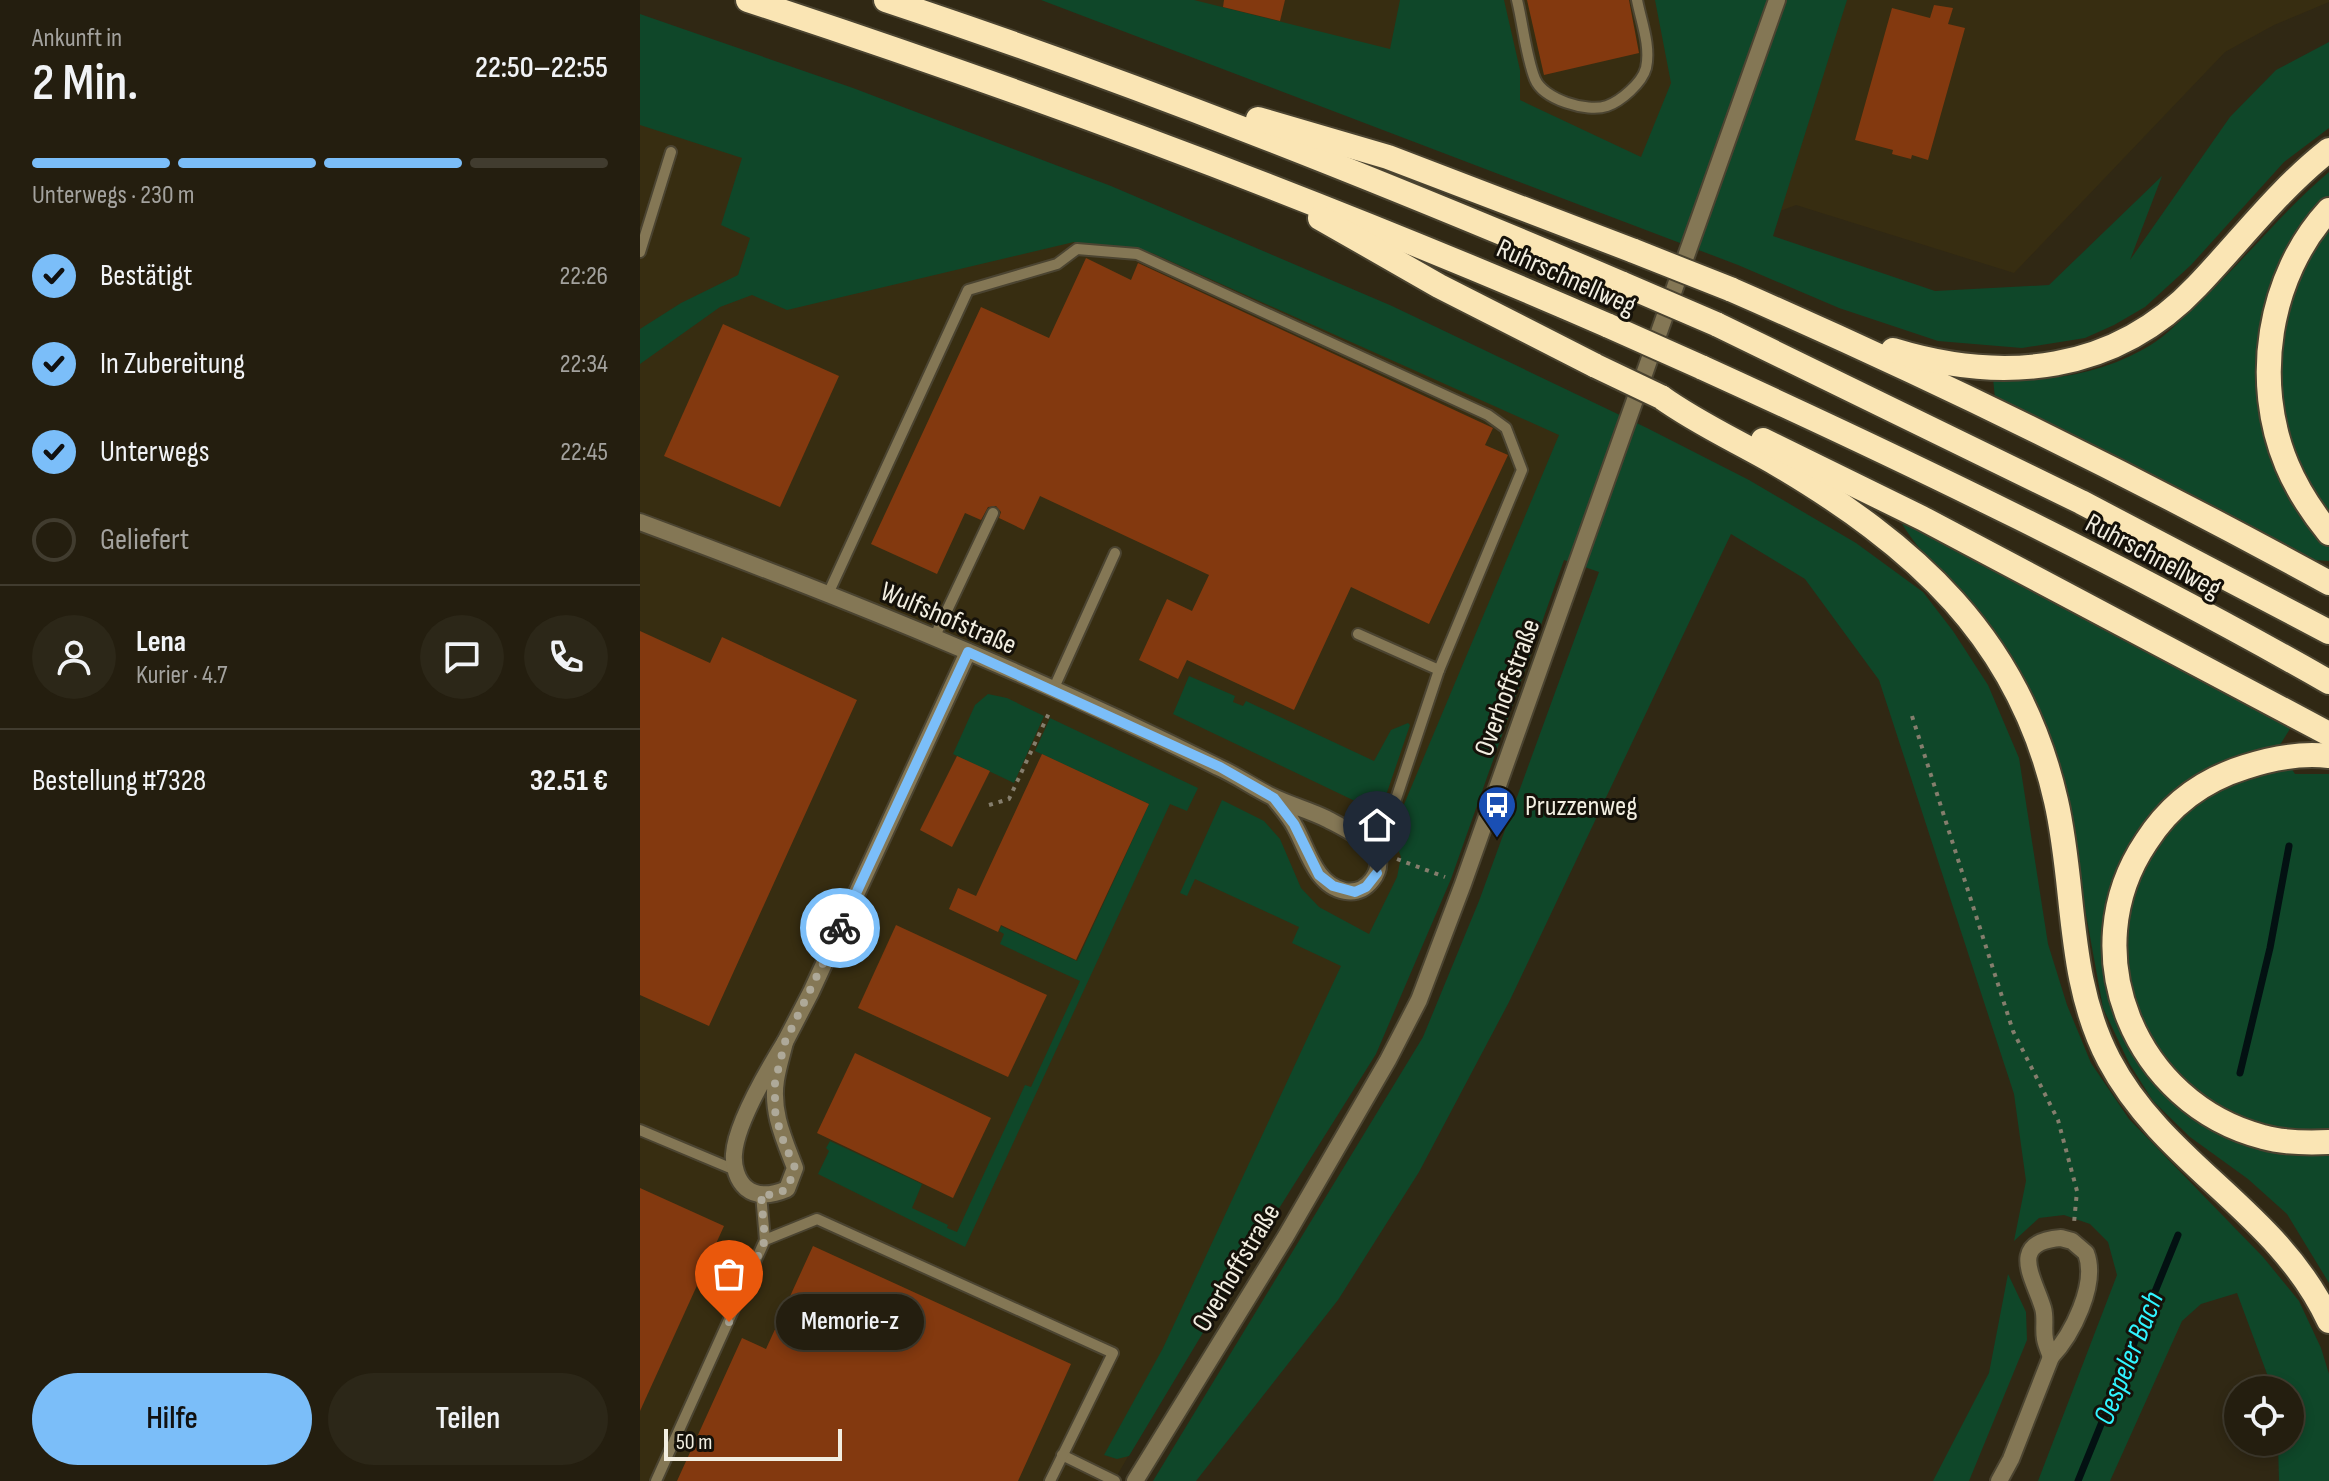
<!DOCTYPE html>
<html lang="de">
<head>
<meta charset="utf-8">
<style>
  body { margin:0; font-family:"Sofia Sans Condensed",sans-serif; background:#2c2718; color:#f1f3f6; height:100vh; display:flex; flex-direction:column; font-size:30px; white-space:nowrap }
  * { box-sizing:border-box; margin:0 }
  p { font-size:26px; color:#a3a29e }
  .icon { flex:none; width:44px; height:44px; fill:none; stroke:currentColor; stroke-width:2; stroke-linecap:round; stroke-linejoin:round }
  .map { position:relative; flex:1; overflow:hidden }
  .side { display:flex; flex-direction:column; background:#241e0f; width:640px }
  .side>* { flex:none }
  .buttons { position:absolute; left:1584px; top:1376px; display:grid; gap:16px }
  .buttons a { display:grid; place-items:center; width:80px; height:80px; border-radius:50%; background:#241e0f; box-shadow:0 4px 12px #0003,0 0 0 2px #413c2f; font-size:40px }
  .scale { position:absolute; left:24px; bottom:20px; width:178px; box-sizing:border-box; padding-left:8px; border:4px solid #f2eee1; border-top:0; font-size:22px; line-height:28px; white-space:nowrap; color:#f2eee1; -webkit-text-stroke:6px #151109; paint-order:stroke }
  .pin { position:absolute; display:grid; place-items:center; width:68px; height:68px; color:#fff; margin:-82px -34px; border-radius:50% 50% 50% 0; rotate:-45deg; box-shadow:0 0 8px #0007 }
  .pin .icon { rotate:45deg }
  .courier { position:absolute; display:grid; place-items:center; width:80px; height:80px; margin:-40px; border:6px solid #7bbef9; border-radius:50%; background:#fff; color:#222; box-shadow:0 2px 10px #0007 }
  .bubble { position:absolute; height:56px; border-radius:28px; background:#241e0f; box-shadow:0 4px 12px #0003,0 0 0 2px #413c2f; font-size:26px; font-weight:600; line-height:56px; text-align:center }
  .overview em { font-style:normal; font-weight:600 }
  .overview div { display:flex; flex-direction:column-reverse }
  .overview { display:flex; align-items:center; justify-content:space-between; height:136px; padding:0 32px }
  h1 { font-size:52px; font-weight:600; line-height:60px }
  .bar { display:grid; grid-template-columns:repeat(4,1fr); gap:12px 8px; align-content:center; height:96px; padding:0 32px }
  .bar i { height:10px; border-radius:6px; background:#413c2f }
  .bar .active { background:#7bbef9 }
  .bar p { grid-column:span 4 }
  .line { display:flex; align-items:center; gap:20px; padding:0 32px; border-top:2px solid #413c2f }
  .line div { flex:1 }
  .round { display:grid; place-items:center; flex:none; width:84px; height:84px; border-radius:42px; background:#2c2718 }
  ol { padding:0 32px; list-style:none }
  li { display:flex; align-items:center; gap:24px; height:88px }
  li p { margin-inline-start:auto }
  li .icon { padding:8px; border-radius:50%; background:#7bbef9; color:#111; stroke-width:4 }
  li:last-child { color:#a3a29e }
  li i { width:44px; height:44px; border:4px solid #413c2f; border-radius:50% }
  .button { display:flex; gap:16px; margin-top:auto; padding:16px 32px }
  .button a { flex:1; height:92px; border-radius:48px; background:#7bbef9; color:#111; font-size:32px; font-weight:600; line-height:92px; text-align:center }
  .button a+a { background:#2c2718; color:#f1f3f6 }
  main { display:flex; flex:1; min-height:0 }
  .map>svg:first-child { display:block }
</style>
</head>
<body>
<main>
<section class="side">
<div class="overview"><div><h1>2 Min.</h1><p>Ankunft in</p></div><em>22:50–22:55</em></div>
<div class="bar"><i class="active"></i><i class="active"></i><i class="active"></i><i></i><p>Unterwegs · 230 m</p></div>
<ol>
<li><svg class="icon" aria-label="check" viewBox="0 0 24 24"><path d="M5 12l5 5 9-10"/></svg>Bestätigt<p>22:26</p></li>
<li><svg class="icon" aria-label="check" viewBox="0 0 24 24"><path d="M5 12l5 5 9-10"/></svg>In Zubereitung<p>22:34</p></li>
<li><svg class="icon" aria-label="check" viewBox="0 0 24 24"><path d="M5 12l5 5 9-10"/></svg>Unterwegs<p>22:45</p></li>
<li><i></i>Geliefert</li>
</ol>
<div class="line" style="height:144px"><a class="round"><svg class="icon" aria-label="person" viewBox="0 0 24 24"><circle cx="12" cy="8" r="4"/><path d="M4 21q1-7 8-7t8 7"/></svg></a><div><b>Lena</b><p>Kurier · 4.7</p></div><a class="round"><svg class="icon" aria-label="chat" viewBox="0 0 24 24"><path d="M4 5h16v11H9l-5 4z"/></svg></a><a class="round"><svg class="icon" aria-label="phone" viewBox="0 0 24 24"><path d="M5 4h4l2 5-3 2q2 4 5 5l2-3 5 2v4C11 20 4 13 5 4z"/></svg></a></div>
<div class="line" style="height:104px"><div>Bestellung #7328</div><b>32.51 €</b></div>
<div class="button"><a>Hilfe</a><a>Teilen</a></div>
</section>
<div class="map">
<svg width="1689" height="1481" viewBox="0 0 1689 1481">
  <rect width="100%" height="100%" fill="#302814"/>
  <!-- built -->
  <g fill="#372d11">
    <path d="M 402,0 L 1689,0 L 1689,2 L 1634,25 L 1585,52 L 1374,273 L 1156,205 L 1061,241 Z"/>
    <path d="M 0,112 L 511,245 L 931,433 L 654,1165 L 474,1481 L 0,1481 Z"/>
  </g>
  <!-- green -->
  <g fill="#0f4729">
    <path d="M 401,0 L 554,0 L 750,49 L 760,0 L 864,0 L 880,70 L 880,100 L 1001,157 L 1031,83 L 1015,0 L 1207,0 L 1133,236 L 1295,291 L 1409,285 L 1522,176 L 1490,260 L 1590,117 L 1636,70 L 1689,42 L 1689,128 L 1644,162 L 1551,265 L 1505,307 L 1474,325 L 1445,338 L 1382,348 L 1298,341 L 1199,308 L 1098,265 Z"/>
    <path d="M 0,14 L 213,88 L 471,186 L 752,306 L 1007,428 L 1109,480 L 1216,543 L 1283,592 L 1313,631 L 1348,685 L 1379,758 L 1408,944 L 1427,1005 L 1451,1063 L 1489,1119 L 1623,1257 L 1659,1301 L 1681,1348 L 1689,1374 L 1689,1481 L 1639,1481 L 1638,1442 L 1650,1442 L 1650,1390 L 1633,1390 L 1597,1293 L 1561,1304 L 1542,1321 L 1470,1481 L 1398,1481 L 1477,1275 L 1468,1242 L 1450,1224 L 1424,1215 L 1399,1218 L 1374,1241 L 1386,1181 L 1374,1094 L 1239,680 L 1165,579 L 1091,534 L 869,1002 L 779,1172 L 698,1300 L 556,1481 L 513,1481 L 783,1037 L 839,901 L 959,572 L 924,560 L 811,879 L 736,1054 L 606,1261 L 489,1456 L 477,1459 L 464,1455 L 523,1348 L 701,966 L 652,943 L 659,927 L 555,879 L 547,896 L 540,893 L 582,800 L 624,821 L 640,839 L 661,888 L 679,907 L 729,934 L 757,877 L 761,857 L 752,833 L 919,435 L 512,253 L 434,242 L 147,310 L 112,295 L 80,307 L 0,364 L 0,329 L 41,303 L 98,275 L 110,238 L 81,225 L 102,158 L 0,125 Z"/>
    <path d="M 1689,172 L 1689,561 L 1660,559 L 1355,399 L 1353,378 C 1404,383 1457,375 1502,350 C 1520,341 1536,325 1550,311 C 1599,267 1639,214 1689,172 Z"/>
    <path d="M 1262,524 L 1291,533 L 1653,724 L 1638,748 L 1655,774 L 1689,774 L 1689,1283 L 1647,1214 L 1608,1179 L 1550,1137 L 1513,1101 L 1489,1063 L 1463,1008 L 1433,843 L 1355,634 C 1325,595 1288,565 1262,524 Z"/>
    <path d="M 549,676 L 595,696 L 593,702 L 603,706 L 606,701 L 734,761 L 751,730 L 768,723 L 770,725 L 740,813 L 533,714 Z"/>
    <path d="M 348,694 L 367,698 L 404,716 L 374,783 L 313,754 L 335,705 Z"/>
    <path d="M 410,718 L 558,788 L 547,811 L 530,804 L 325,1247 L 178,1174 L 189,1151 L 186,1148 L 190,1141 L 282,1184 L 272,1208 L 308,1225 L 307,1228 L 317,1232 L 385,1085 L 391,1087 L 440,981 L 360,944 L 364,934 L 359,931 L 361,926 L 437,961 L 509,804 L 395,751 Z"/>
    <path d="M 1368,1274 L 1386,1312 L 1387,1340 L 1329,1481 L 1293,1481 L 1349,1373 Z"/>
  </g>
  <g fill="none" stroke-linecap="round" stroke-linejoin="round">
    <!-- stream -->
    <g stroke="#031112" stroke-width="7">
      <path d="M 1600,1073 L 1630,948 L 1649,846"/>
      <path d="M 1438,1481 L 1538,1235"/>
    </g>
  </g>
  <!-- building -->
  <g fill="#83390f">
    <path d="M 584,0 L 645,0 L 640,21 L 583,7 Z"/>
    <path d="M 887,0 L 989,0 L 999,53 L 904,75 Z"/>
    <path d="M 1294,5 L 1313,8 L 1308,24 L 1325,28 L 1288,160 L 1272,155 L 1271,159 L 1252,154 L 1253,150 L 1215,140 L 1252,8 L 1290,18 Z"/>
    <path d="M 446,258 L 491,280 L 498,263 L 853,428 L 845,445 L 868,455 L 789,624 L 711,587 L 654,710 L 547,660 L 538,679 L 499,660 L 527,599 L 552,611 L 569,575 L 400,496 L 384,530 L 359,518 L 361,512 L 356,506 L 348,507 L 341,520 L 325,513 L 297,574 L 231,544 L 341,307 L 409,338 Z"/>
    <path d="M 83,324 L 199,376 L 140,507 L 24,456 Z"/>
    <path d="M 0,631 L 70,663 L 82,637 L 217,700 L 69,1026 L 0,995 Z"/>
    <path d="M 402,754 L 509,804 L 436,960 L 361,925 L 358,932 L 309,909 L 318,888 L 336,896 Z"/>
    <path d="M 317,756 L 350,771 L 312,847 L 280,830 Z"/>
    <path d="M 256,925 L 407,995 L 368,1077 L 218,1008 Z"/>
    <path d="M 215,1053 L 351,1118 L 313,1198 L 177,1133 Z"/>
    <path d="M 0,1188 L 84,1226 L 0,1411 Z"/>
    <path d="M 173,1246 L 431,1364 L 378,1481 L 37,1481 L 102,1338 L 126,1349 Z"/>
  </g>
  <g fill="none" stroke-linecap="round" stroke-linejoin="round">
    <defs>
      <g id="lane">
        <path d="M 877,0 C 883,24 886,57 895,79 C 903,99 947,113 967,106 C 981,101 1002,83 1006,68 C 1011,46 1001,21 997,0"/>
        <path d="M 0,252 L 31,152"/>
        <path d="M 188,594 L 328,290 L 417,264 L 437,249 L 497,254 L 848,415 L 866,428 L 882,470 L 799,670"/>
        <path d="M 718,634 L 799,670 L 750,817 L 735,852"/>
        <path d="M 294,638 L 353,513"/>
        <path d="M 413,690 L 475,553"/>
        <path d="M 0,1130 L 95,1170"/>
        <path d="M 121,1194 L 125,1240"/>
        <path d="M 422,1455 L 475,1481"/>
        <path d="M 16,1481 L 125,1240 L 177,1219 L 473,1353 L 410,1481"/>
      </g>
      <g id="street">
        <path d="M 0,522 C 196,595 391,673 578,767 C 596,775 613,787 631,796 C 649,805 669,810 687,819 C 709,831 755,850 732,880 C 725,889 716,893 705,891 C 675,885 668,850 655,827 C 650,817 641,807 634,798"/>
        <path d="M 145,1042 L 171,992 L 328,652"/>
        <path d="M 145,1042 C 142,1055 138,1067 136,1080 C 131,1112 144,1139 155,1168 L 147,1189 C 133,1195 118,1198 106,1188 C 97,1180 93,1166 94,1154 C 96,1124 129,1068 145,1042 Z"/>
        <path d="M 1421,1238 L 1432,1241 L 1446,1253 C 1458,1284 1432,1335 1411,1357 C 1409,1351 1406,1345 1405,1339 C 1403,1329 1406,1318 1403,1308 C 1394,1278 1367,1242 1421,1238 Z"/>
        <path d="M 495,1481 L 646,1236 L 748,1060 L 779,1000 L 823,884 L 1137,0"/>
        <path d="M 1359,1481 L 1371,1459 L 1411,1357"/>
      </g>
      <g id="highway">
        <path d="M 108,0 C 400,96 687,203 969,326"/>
        <path d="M 246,0 C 496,83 741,181 983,284"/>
        <path d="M 618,119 L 748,157 L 994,251"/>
        <path d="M 1689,210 C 1628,276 1612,382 1647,465 C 1657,489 1672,512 1689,533"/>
        <path d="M 680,218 L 799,286 L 956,366"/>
        <path d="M 1090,289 C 1294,378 1494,476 1689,583"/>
        <path d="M 1076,324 L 1441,502 L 1689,632"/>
        <path d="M 1253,350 C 1364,384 1475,373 1557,286 C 1601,240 1639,189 1689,150"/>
        <path d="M 1061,367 C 1274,464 1485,566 1689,682"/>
        <path d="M 1021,397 C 1057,423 1097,441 1135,463 C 1274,545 1379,637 1416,801 C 1436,888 1426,978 1469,1060 C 1525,1166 1637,1210 1689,1321"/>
        <path d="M 1123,440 L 1282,518 L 1689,734"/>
        <path d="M 1689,756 C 1661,753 1632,758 1605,767 C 1563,780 1530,804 1506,842 C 1432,952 1495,1104 1623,1137 C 1644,1143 1667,1143 1689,1142"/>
      </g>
    </defs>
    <!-- lane casing -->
    <use href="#lane" stroke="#4b4431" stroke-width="14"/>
    <!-- street casing -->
    <use href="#street" stroke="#4b4431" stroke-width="20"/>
    <!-- highway casing -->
    <use href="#highway" stroke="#4b4431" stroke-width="28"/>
    <!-- path -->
    <g stroke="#857e6d" stroke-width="4" stroke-dasharray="4 6" stroke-linecap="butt">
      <path d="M 1272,716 L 1373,1031 L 1418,1120 L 1437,1191 L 1434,1223"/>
      <path d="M 349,805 L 369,799 L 409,713"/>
      <path d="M 757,859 L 805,877"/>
    </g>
    <!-- lane -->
    <use href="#lane" stroke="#847755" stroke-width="10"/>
    <!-- street -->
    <use href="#street" stroke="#847755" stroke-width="16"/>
    <!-- highway -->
    <use href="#highway" stroke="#fae5b4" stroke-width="24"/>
    <defs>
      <g id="highway-bridge">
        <path d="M 994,251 L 1090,289"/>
        <path d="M 983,284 L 1076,324"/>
        <path d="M 969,326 L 1061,367"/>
        <path d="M 956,366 L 1021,397"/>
      </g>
    </defs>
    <!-- highway-bridge casing -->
    <use href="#highway-bridge" stroke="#4b4431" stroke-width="28" stroke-linecap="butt"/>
    <!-- highway-bridge -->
    <use href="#highway-bridge" stroke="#fae5b4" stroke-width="24"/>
  </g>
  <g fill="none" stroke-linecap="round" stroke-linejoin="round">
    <!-- done -->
    <path stroke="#aea999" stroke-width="8" stroke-dasharray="0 14.4" d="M 89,1322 L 125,1240 L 121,1194 L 134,1195 L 147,1189 L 155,1168 L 141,1135 L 135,1111 L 135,1082 L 145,1042 L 200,928"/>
    <!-- route -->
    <path stroke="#7bbef9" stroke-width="10" d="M 200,928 L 328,652 L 580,767 L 634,798 L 654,824 L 679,875 L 693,886 L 715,892 L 726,887 L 737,873"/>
  </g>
  <!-- icons -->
  <defs>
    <symbol id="bus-pin" viewBox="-11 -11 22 30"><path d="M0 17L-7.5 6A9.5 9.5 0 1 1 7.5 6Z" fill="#1a4fb4" stroke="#151109"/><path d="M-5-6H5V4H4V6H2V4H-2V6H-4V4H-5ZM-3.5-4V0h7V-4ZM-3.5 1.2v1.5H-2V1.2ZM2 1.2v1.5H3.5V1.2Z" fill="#fff"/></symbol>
  </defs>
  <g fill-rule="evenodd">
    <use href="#bus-pin" x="835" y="783" width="44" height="60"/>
  </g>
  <g text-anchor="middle" stroke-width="6" stroke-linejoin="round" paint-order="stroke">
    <!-- street labels -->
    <g font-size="28" fill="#f2eee1" stroke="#151109">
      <text transform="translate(927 276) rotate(24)" y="10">Ruhrschnellweg</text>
      <text transform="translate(1514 555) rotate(28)" y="10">Ruhrschnellweg</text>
      <text transform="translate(309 617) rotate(23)" y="10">Wulfshofstraße</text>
      <text transform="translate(866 687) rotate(-70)" y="10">Overhoffstraße</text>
      <text transform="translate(595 1267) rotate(-59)" y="10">Overhoffstraße</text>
    </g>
    <!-- poi labels -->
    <g font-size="28" fill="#f2eee1" stroke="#151109" text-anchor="start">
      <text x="885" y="815">Pruzzenweg</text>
    </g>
    <!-- water labels -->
    <g font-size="30" font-style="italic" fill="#30f4ff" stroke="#151109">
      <text transform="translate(1488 1358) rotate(-68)" y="10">Oespeler Bach</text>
    </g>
  </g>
</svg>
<div class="buttons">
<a><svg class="icon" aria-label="locate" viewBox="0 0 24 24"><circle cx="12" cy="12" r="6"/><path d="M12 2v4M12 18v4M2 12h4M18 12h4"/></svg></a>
</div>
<div class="scale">50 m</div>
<div class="pin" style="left:89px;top:1322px;background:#ea580c"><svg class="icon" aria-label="bag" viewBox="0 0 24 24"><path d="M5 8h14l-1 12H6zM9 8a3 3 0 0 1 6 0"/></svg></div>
<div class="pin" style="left:737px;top:873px;background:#1f2937"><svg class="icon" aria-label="home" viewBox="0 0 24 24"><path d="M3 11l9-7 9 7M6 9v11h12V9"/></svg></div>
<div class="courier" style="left:200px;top:928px"><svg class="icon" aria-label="bike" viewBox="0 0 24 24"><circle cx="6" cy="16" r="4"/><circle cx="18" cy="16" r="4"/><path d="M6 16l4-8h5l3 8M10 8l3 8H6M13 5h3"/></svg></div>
<div class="bubble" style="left:136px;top:1294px;width:148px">Memorie-z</div>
</div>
</main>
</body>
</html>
